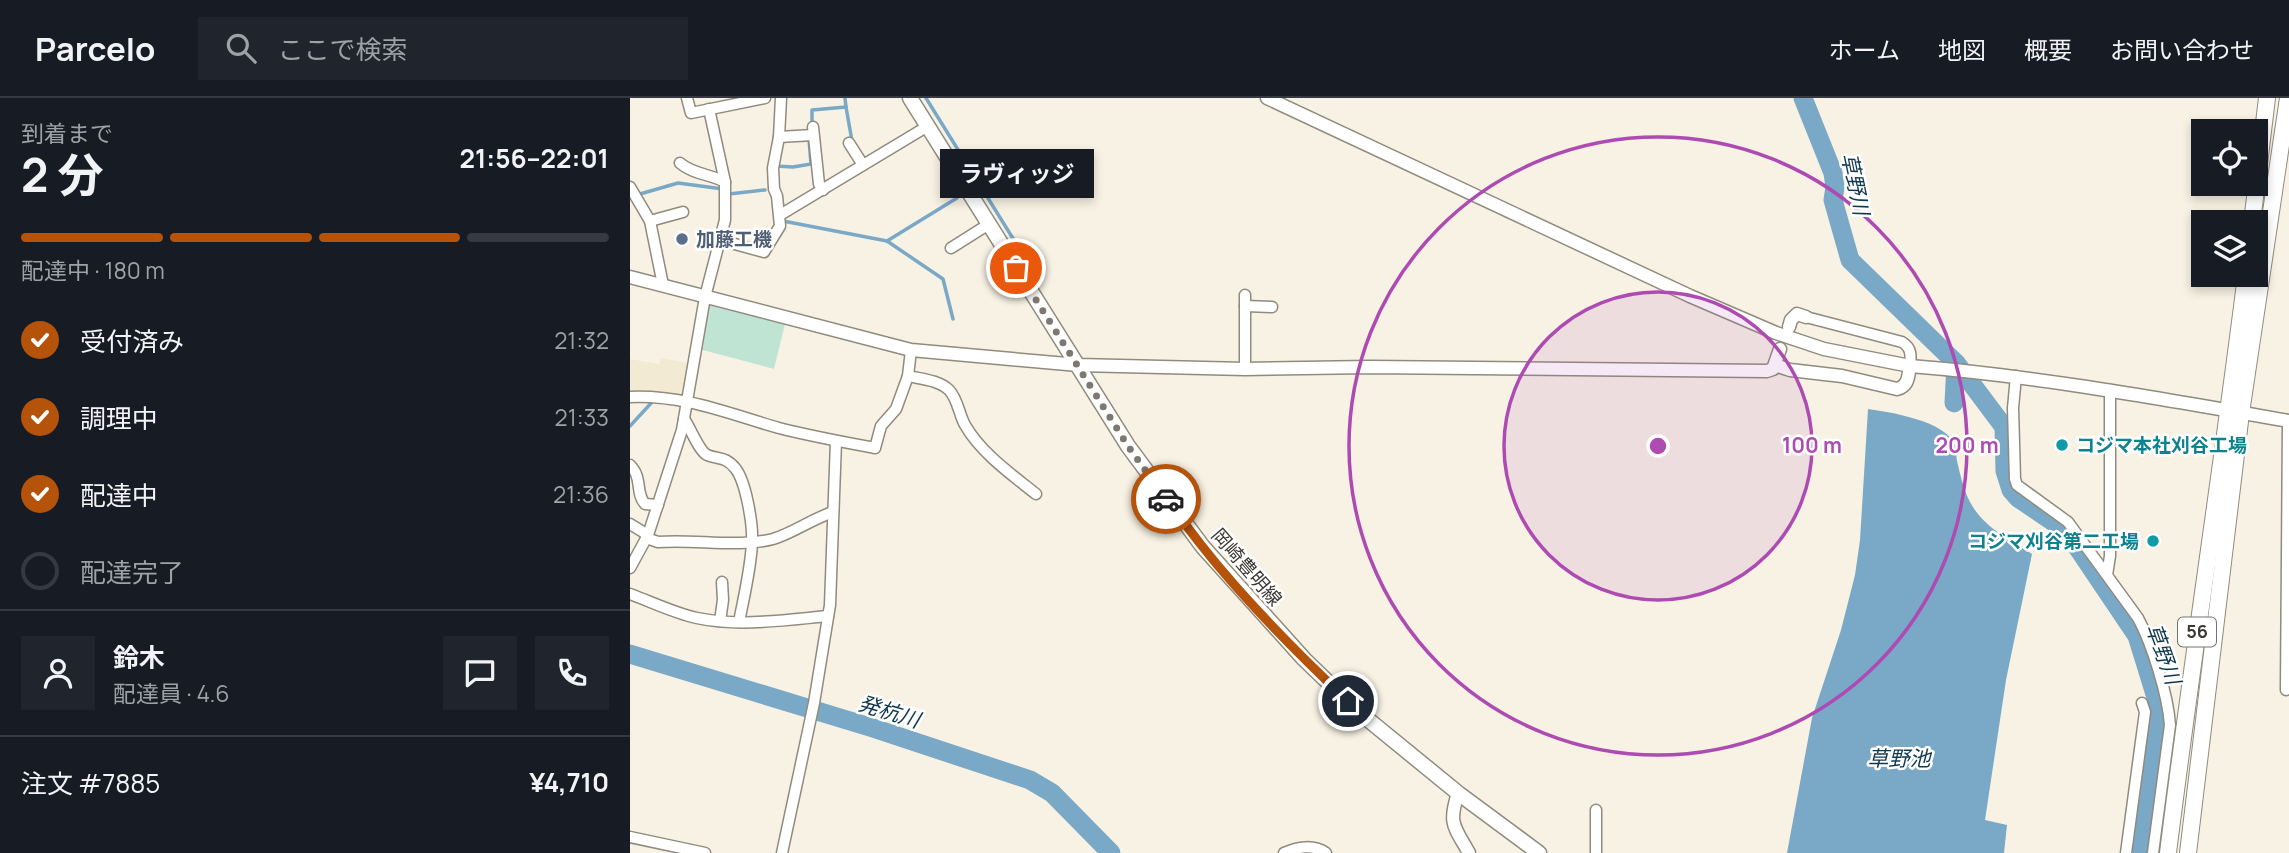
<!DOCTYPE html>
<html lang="ja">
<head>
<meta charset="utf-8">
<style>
  body { margin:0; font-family:Manrope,"Noto Sans JP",sans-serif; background:#20242c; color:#f1f3f6; height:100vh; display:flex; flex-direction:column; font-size:26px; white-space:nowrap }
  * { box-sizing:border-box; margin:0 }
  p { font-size:23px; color:#9ea1a6 }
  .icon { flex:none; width:38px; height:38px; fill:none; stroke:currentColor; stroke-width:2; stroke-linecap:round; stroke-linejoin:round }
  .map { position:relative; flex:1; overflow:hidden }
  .side { display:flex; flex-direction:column; background:#171b24; width:630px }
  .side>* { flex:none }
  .controls { position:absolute; left:1561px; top:21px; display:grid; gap:14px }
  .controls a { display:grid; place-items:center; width:77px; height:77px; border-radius:0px; background:#171b24; box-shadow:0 4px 10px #0003; font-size:35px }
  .pin { position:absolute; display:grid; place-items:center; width:60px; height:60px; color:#fff; margin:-30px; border:4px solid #fff; border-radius:50%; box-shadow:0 2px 7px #0007 }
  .courier { position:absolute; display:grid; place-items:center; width:70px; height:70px; margin:-35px; border:5px solid #b45309; border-radius:50%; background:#fff; color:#222; box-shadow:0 2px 9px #0007 }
  .bubble { position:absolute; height:49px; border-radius:0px; background:#171b24; box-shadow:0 4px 10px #0003; font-size:23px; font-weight:700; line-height:49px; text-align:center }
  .head em { font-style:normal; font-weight:700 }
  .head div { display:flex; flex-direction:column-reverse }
  .head { display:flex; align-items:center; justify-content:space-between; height:119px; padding:0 21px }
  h1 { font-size:46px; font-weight:700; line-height:52px }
  .bar { display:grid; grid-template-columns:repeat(4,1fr); gap:10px 7px; align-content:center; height:84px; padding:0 21px }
  .bar i { height:9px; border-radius:5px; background:#363941 }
  .bar .current { background:#b45309 }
  .bar p { grid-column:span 4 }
  .line { display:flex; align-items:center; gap:18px; padding:0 21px; border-top:2px solid #363941 }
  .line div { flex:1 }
  .round { display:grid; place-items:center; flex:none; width:74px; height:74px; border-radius:0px; background:#20242c }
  ol { padding:0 21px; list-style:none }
  li { display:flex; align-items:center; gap:21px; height:77px }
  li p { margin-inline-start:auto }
  li .icon { padding:7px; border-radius:50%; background:#b45309; color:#fff; stroke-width:4 }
  li:last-child { color:#9ea1a6 }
  li i { width:38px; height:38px; border:4px solid #363941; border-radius:50% }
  header { display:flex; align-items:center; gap:42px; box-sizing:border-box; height:98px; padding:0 35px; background:#171b24; border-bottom:2px solid #363941 }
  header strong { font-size:33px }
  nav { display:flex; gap:38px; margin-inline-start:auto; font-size:24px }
  .search { width:490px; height:63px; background:#20242c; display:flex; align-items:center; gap:18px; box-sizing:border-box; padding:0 24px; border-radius:0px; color:#9ea1a6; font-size:26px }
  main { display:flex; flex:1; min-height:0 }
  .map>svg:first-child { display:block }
</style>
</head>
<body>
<header>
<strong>Parcelo</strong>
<div class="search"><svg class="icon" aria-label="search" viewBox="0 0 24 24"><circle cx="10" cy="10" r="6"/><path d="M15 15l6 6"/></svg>ここで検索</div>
<nav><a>ホーム</a><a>地図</a><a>概要</a><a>お問い合わせ</a></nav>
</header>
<main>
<section class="side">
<div class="head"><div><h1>2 分</h1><p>到着まで</p></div><em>21:56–22:01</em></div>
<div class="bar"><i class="current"></i><i class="current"></i><i class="current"></i><i></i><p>配達中 · 180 m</p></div>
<ol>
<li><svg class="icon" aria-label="check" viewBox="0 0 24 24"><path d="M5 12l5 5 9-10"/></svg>受付済み<p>21:32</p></li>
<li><svg class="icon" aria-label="check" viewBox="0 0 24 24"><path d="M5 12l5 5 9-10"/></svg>調理中<p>21:33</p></li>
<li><svg class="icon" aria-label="check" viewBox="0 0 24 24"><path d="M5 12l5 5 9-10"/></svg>配達中<p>21:36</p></li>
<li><i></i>配達完了</li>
</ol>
<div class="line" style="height:126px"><a class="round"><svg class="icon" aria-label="person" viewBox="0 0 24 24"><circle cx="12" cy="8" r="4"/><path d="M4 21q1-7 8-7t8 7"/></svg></a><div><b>鈴木</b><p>配達員 · 4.6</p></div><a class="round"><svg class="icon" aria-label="chat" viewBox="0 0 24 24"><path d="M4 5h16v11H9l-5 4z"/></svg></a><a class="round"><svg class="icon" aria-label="phone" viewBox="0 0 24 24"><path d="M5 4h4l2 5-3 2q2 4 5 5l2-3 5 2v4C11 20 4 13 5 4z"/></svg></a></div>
<div class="line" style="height:91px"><div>注文 #7885</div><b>¥4,710</b></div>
</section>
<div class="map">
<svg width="1659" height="755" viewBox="0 0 1659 755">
  <rect width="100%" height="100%" fill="#f8f2e4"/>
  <!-- built -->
  <path fill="#f3ead4" d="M 31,260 L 60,265 L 54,299 L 35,295 L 0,296 L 0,261 L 29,266 Z"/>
  <!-- green -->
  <path fill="#c0e4d3" d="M 81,207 L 155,226 L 144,271 L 69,251 L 77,210 Z"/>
  <!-- water -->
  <path fill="#7aa8c7" d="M 1238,311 C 1260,314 1316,323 1325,347 C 1327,352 1326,358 1327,363 C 1330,376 1334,393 1340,404 C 1353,429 1380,442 1402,456 L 1376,582 L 1355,722 L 1377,727 L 1374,755 L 1157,755 L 1182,620 L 1211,532 L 1225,477 L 1230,442 Z"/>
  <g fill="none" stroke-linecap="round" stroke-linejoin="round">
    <!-- stream -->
    <g stroke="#7aa8c7" stroke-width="3.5">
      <path d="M 296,0 L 408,181"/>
      <path d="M 216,9 L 222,43"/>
      <path d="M 182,26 L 182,12 L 216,9 L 215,0"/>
      <path d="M 146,70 L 146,68 L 163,69 L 181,66 L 179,41"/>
      <path d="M 10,96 L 48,85 L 93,91"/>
      <path d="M 99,96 L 135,92"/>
      <path d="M 153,123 L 257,143 L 313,181 L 323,221"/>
      <path d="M 257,143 L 327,100"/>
      <path d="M 0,328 L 24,302"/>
    </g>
    <!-- river -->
    <g stroke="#7aa8c7" stroke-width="19">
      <path d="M 1173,0 L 1203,75 L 1205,89 L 1203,102 L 1220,162 L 1326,265 L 1374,329 L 1375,373 L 1381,392 L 1388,400 L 1431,429 L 1441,440 L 1507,538 L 1528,606 L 1529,620 L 1513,738 L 1507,755"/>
      <path d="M 1324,305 L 1326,265"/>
      <path d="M 0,556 L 243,630 L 400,682 L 422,695 L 481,755"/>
    </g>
    <defs>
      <g id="minor">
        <path d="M 57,0 L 61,15 L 135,0"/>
        <path d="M 183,29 L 189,86 L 193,92"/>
        <path d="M 149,39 L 183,37"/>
        <path d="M 219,45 L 233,67"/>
        <path d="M 50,65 C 62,76 80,76 95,84"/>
        <path d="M 0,89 L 20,123 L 33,187"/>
        <path d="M 150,117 L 298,28"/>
        <path d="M 20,123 L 53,114"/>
        <path d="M 90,142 L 134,154 L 150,128 L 147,98 L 144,91 L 143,70 L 149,39 L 151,0"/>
        <path d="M 321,150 L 359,126"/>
        <path d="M 615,208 L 642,209"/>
        <path d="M 1176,219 L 1272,244 C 1282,250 1281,258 1280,268"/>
        <path d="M 615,271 L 615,197"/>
        <path d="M 278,278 C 291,281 309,282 319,292 C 328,301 329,317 335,327 C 351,355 381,376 406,396"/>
        <path d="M 1386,278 L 1383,310 L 1385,381 L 1387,387 L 1438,424 L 1508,520 C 1522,546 1538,597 1540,627 L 1523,755"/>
        <path d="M 0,299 C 55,297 96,315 149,330 C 180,338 213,344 245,350 L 251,328 L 266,311 L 278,278 L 281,252"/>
        <path d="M 54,321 C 60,329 69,353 77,357 C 89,362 95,358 105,370 C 116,383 123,427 122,444 C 121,470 114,498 109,524"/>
        <path d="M 0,367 C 13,380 5,395 15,406 L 28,407"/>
        <path d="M 0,426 L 18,437"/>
        <path d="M 16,440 L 28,444 C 65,441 109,450 143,441 C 163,435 182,421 203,414"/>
        <path d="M 0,470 L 18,437 L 52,332 L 75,199 L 95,122 L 95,84 L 79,11"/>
        <path d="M 1477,477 L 1480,458 L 1480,292"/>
        <path d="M 0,496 C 22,504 44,515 67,520 C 109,529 155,522 198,518"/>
        <path d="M 90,523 L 93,502 L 92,484"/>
        <path d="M 1656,592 L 1658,323"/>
        <path d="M 966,712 L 966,755"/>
        <path d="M 0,739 L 75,755"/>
        <path d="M 152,755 L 184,605 L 200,507 L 206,343"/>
        <path d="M 654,755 C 667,749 684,746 696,755"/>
        <path d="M 1496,755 L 1515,614 L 1512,605"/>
      </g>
      <g id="tertiary">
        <path d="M 637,0 L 1060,198 L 1146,235 L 1194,251 L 1280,268"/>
        <path d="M 0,179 L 281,252 L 448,267 L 615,271 L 740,269 L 1137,273 L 1143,271 L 1150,251"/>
        <path d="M 1159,229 L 1161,222 L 1167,216 L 1176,219"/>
        <path d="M 1145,267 L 1160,272 L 1212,278 L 1267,291 C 1279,288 1278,278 1280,268 C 1407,278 1533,301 1659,323"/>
        <path d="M 828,695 C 818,726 824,728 839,755"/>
      </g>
      <path id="secondary" d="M 280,0 L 498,348 L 573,449 L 674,561 L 730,615 L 828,695 L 909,755"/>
      <g id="primary">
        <path d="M 1622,124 L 1637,0"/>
        <path d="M 1538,755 C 1562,562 1592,370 1616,177"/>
        <path d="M 1558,755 L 1611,315 L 1658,0"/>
      </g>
    </defs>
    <!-- minor casing -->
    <use href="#minor" stroke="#908b7d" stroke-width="13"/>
    <!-- tertiary casing -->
    <use href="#tertiary" stroke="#908b7d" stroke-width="15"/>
    <!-- secondary casing -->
    <use href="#secondary" stroke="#908b7d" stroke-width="17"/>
    <!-- primary casing -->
    <use href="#primary" stroke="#908b7d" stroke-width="18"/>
    <!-- minor -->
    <use href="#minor" stroke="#fff" stroke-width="10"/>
    <!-- tertiary -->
    <use href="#tertiary" stroke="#fff" stroke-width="12"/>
    <!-- secondary -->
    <use href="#secondary" stroke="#fff" stroke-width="14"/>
    <!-- primary -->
    <use href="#primary" stroke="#fff" stroke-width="16"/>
  </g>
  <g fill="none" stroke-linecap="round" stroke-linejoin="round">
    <!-- done -->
    <path stroke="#7d7971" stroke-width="7" stroke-dasharray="0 12.6" d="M 386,170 L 498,348 L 536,401"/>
    <!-- route -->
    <path stroke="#b45309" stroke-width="9" d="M 536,401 C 548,416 560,433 572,448 C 616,504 666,554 718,603"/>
  </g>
  <!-- distance rings -->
  <circle cx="1028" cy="348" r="154" fill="#ae4bb2" fill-opacity=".12"/>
  <g fill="none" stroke="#ae4bb2" stroke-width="3.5">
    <circle cx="1028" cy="348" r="154"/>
    <circle cx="1028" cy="348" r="309"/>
  </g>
  <!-- markers -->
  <circle fill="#5c6f8a" stroke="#fff" stroke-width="2.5" cx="52" cy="141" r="7"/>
  <g fill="#0f9aa8" stroke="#fff" stroke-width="2.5">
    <circle cx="1432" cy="347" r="7"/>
    <circle cx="1523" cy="443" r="7"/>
  </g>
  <g text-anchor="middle" stroke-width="5" stroke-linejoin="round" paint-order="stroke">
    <!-- shield labels -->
    <rect fill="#fff" stroke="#767470" stroke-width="2" x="1548" y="519.5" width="38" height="29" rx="5"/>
    <g font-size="18" font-weight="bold" fill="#3b3833">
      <text x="1567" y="540">56</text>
    </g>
    <!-- service labels -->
    <g font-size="19" font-weight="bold" fill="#4e5e75" stroke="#fff" text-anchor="start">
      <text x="66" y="148">加藤工機</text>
    </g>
    <!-- culture labels -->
    <g font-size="19" font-weight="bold" fill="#0d838f" stroke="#fff" text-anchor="start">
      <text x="1446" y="354">コジマ本社刈谷工場</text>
      <text x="1509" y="450" text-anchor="end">コジマ刈谷第二工場</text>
    </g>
    <!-- street labels -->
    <g font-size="19" fill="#3b3833" stroke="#fff">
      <text transform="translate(617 469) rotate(49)" y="7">岡崎豊明線</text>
    </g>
    <!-- water labels -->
    <g font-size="21" font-style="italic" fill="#11384e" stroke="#fff">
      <text transform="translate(1225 86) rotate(78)" y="7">草野川</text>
      <text transform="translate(1533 556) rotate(70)" y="7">草野川</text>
      <text transform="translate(259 614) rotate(17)" y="7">発杭川</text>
      <text x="1269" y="668">草野池</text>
    </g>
  </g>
  <circle cx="1028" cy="348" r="10" fill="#ae4bb2" stroke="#fff" stroke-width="3.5"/>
  <g font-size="21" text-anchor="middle" font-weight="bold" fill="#ae4bb2" stroke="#fff" stroke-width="5" stroke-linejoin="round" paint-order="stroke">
    <text x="1182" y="355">100 m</text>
    <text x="1337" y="355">200 m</text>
  </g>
</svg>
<div class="controls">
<a><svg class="icon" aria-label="locate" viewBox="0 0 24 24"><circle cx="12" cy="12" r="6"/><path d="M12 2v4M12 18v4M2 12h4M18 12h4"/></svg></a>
<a><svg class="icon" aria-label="layers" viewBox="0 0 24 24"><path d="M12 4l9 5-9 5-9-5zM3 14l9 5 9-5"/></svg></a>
</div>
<div class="pin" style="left:386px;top:170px;background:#ea580c"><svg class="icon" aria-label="bag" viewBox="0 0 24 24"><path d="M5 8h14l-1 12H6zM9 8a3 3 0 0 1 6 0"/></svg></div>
<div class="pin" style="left:718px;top:603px;background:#1f2937"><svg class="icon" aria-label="home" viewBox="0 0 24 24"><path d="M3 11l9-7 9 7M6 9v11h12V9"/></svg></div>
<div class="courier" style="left:536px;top:401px"><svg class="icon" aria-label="car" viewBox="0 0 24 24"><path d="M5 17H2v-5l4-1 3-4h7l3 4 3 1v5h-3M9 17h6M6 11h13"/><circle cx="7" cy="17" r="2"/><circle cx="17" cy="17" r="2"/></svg></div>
<div class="bubble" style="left:310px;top:51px;width:154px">ラヴィッジ</div>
</div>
</main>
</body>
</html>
